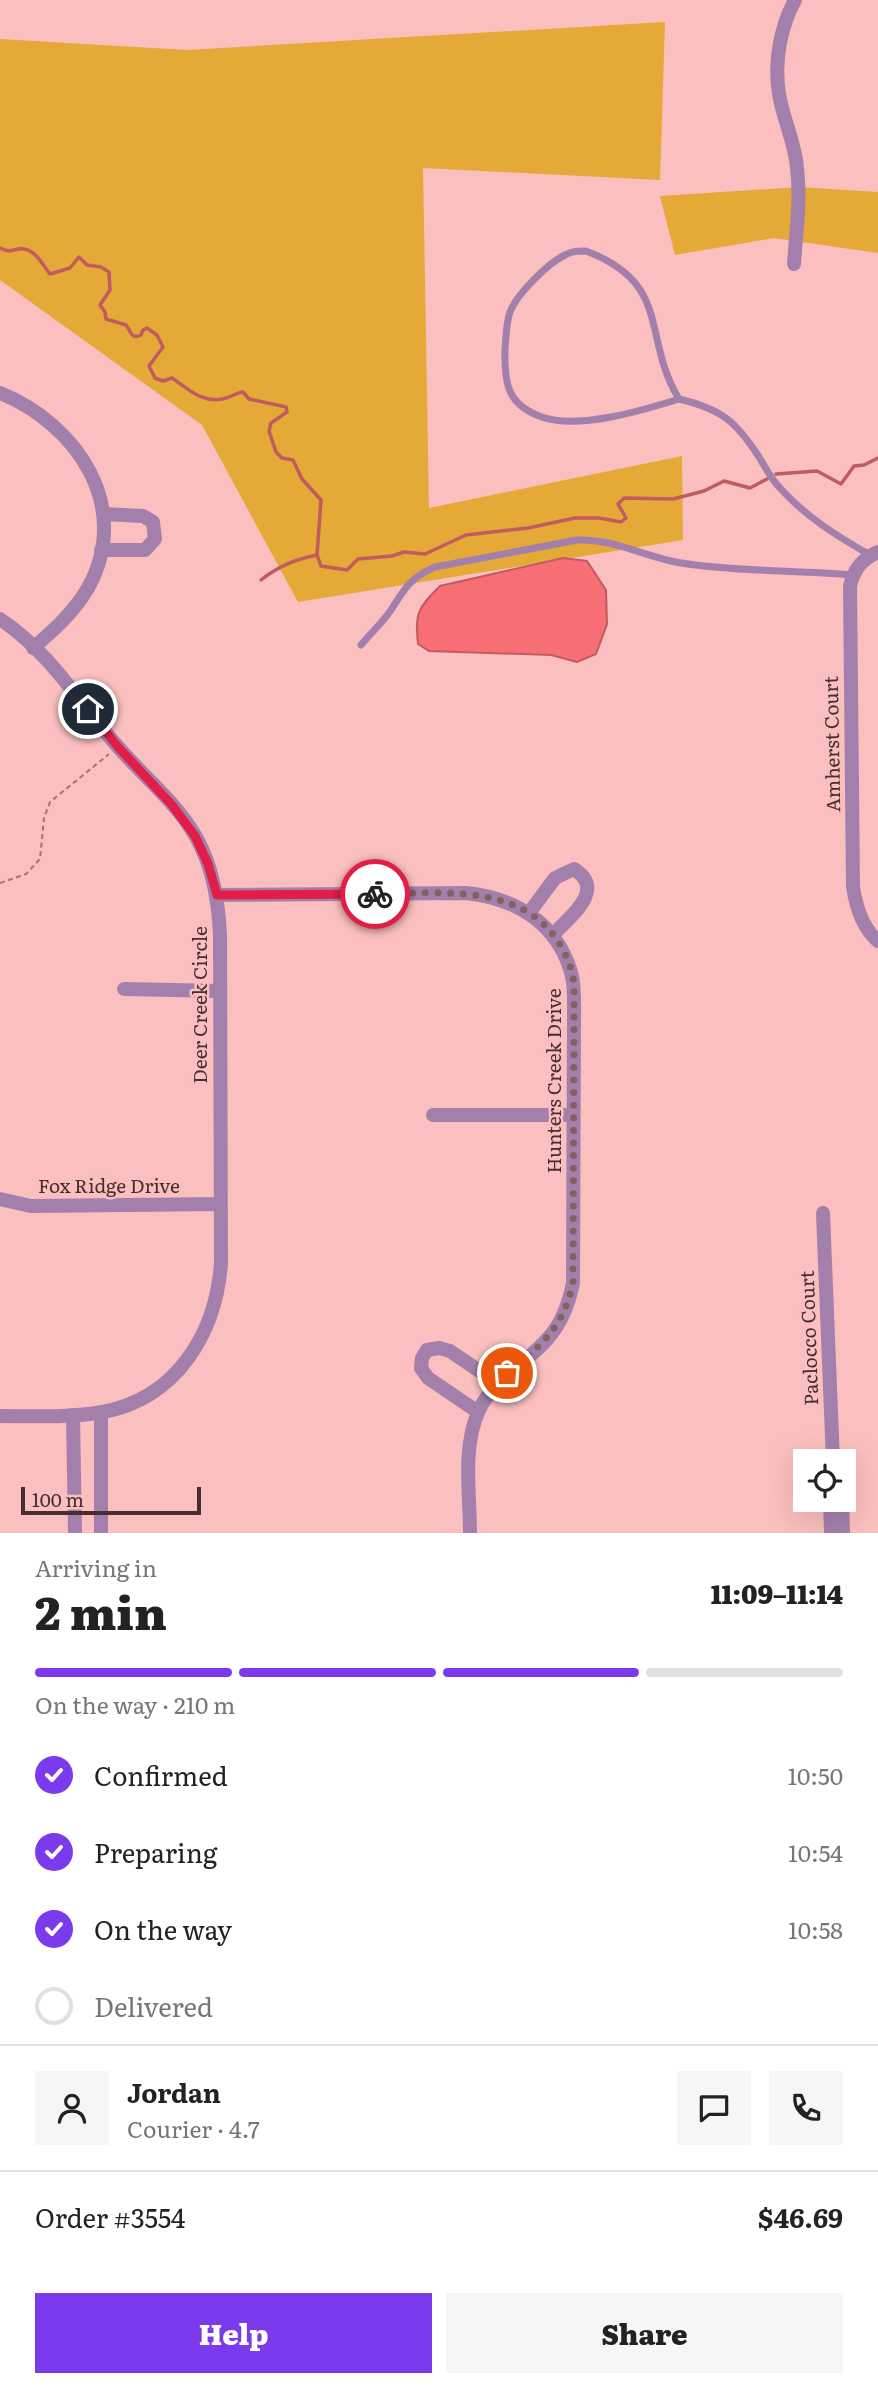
<!DOCTYPE html>
<html lang="en">
<head>
<meta charset="utf-8">
<style>
  body { margin:0; font-family:Literata,serif; background:#f6f6f6; color:#222; height:100vh; display:flex; flex-direction:column; font-size:26px; white-space:nowrap }
  * { box-sizing:border-box; margin:0 }
  p { font-size:23px; color:#767676 }
  .icon { flex:none; width:38px; height:38px; fill:none; stroke:currentColor; stroke-width:2; stroke-linecap:round; stroke-linejoin:round }
  .map { position:relative; height:1533px; overflow:hidden }
  .details { display:flex; flex-direction:column; background:#fff; flex:1 }
  .details>* { flex:none }
  .buttons { position:absolute; left:793px; top:1449px; display:grid; gap:14px }
  .buttons a { display:grid; place-items:center; width:63px; height:63px; border-radius:0px; background:#fff; box-shadow:0 7px 28px #0002; font-size:35px }
  .scale { position:absolute; left:21px; bottom:18px; width:180px; box-sizing:border-box; padding-left:7px; border:4px solid #452e2e; border-top:0; font-size:19px; line-height:24px; white-space:nowrap; color:#452e2e; -webkit-text-stroke:5px #fabfbe; paint-order:stroke }
  .pin { position:absolute; display:grid; place-items:center; width:60px; height:60px; color:#fff; margin:-30px; border:4px solid #fff; border-radius:50%; box-shadow:0 2px 7px #0007 }
  .courier { position:absolute; display:grid; place-items:center; width:70px; height:70px; margin:-35px; border:5px solid #e11d48; border-radius:50%; background:#fff; color:#222; box-shadow:0 2px 9px #0007 }
  .head em { font-style:normal; font-weight:800 }
  .head div { display:flex; flex-direction:column-reverse }
  .head { display:flex; align-items:center; justify-content:space-between; height:119px; padding:0 35px }
  h1 { font-size:46px; font-weight:800; line-height:52px }
  .bar { display:grid; grid-template-columns:repeat(4,1fr); gap:10px 7px; align-content:center; height:84px; padding:0 35px }
  .bar i { height:9px; border-radius:5px; background:#e0e0e0 }
  .bar .active { background:#7c3aed }
  .bar p { grid-column:span 4 }
  .line { display:flex; align-items:center; gap:18px; padding:0 35px; border-top:2px solid #e0e0e0 }
  .line div { flex:1 }
  .round { display:grid; place-items:center; flex:none; width:74px; height:74px; border-radius:0px; background:#f6f6f6 }
  ol { padding:0 35px; list-style:none }
  li { display:flex; align-items:center; gap:21px; height:77px }
  li p { margin-inline-start:auto }
  li .icon { padding:7px; border-radius:50%; background:#7c3aed; color:#fff; stroke-width:4 }
  li:last-child { color:#767676 }
  li i { width:38px; height:38px; border:4px solid #e0e0e0; border-radius:50% }
  .cta { display:flex; gap:14px; margin-top:auto; padding:14px 35px }
  .cta a { flex:1; height:80px; border-radius:0px; background:#7c3aed; color:#fff; font-size:28px; font-weight:800; line-height:80px; text-align:center }
  .cta a+a { background:#f6f6f6; color:#222 }
  .map>svg:first-child { display:block }
</style>
</head>
<body>
<div class="map">
<svg width="878" height="1533" viewBox="0 0 878 1533">
  <rect width="100%" height="100%" fill="#fabfbe"/>
  <!-- green -->
  <g fill="#e4a937">
    <path d="M 665,22 L 660,180 L 423,168 L 429,508 L 682,456 L 683,540 L 298,602 L 202,425 L 0,280 L 0,39 L 187,50 Z"/>
    <path d="M 799,187 L 878,192 L 878,253 L 774,238 L 675,255 L 660,196 Z"/>
  </g>
  <!-- water -->
  <path fill="#f86e75" stroke="#c25b60" stroke-width="2" d="M 563,558 L 587,561 L 606,590 L 607,624 L 596,654 L 577,662 L 551,655 L 429,651 L 418,644 C 415,613 417,609 440,586 Z"/>
  <g fill="none" stroke-linecap="round" stroke-linejoin="round">
    <!-- stream -->
    <g stroke="#c25b60" stroke-width="3.5">
      <path d="M 0,248 C 8,252 10,251 18,249 C 35,247 41,263 50,274 L 70,268 L 79,257 L 87,265 L 101,267 L 109,272 L 110,290 L 100,305 L 105,312 L 106,319 L 126,325 C 131,331 131,340 141,335 L 143,330 L 147,328 L 157,335 L 163,347 L 149,366 L 155,378 L 163,381 L 172,378 C 188,389 202,403 222,399 C 230,398 235,393 243,392 L 249,399 L 286,407 L 287,412 L 271,423 L 269,431 L 276,452 L 282,458 L 293,460 L 302,479 L 321,500 L 317,555 L 321,566 L 347,570 L 358,559 L 392,556 L 404,552 L 425,554 L 466,535 L 528,528 L 575,518 L 599,518 L 621,522 L 626,518 L 618,504 L 624,498 L 673,499 L 704,491 L 724,481 L 750,488 L 767,479"/>
      <path d="M 776,474 L 817,471 L 841,484 L 854,466 L 864,465 L 878,458"/>
      <path d="M 261,580 C 277,567 296,559 317,555"/>
    </g>
    <!-- path -->
    <path stroke="#9f7675" stroke-width="2" stroke-dasharray="5 3.5" stroke-linecap="butt" d="M 0,883 L 26,874 L 40,859 L 44,818 L 50,802 L 109,754"/>
    <!-- service -->
    <g stroke="#a380ac" stroke-width="7">
      <path d="M 586,251 C 673,284 641,337 679,399 C 644,410 578,430 542,417 C 507,405 504,383 505,349 C 506,338 506,323 510,312 C 517,294 548,263 565,255 C 572,251 578,251 586,251 Z"/>
      <path d="M 679,399 C 721,409 736,421 759,457 C 765,467 771,479 780,488 C 806,517 837,536 870,555"/>
      <path d="M 361,645 C 371,633 383,622 391,610 C 405,588 410,578 435,567 L 577,540 C 616,539 645,557 681,563 C 738,572 795,570 852,575"/>
    </g>
    <!-- minor -->
    <g stroke="#a380ac" stroke-width="14">
      <path d="M 794,264 C 796,232 801,200 797,168 C 795,142 783,119 779,94 C 774,62 780,28 795,0"/>
      <path d="M 0,393 C 77,424 133,507 88,588 C 74,612 54,630 33,648"/>
      <path d="M 101,550 L 145,550 L 155,539 L 153,522 L 143,516 L 103,514"/>
      <path d="M 878,552 C 862,559 854,569 850,586 L 853,887 C 856,906 862,928 878,941"/>
      <path d="M 0,619 C 49,651 81,705 119,748 C 144,777 177,803 196,837 C 213,867 218,900 220,934 L 221,1263 C 216,1333 177,1398 103,1412 C 69,1418 34,1416 0,1416"/>
      <path d="M 217,895 L 466,893 C 515,898 556,922 571,972 C 575,985 574,1002 574,1015 L 573,1283 C 569,1303 563,1321 549,1337 C 527,1364 495,1377 479,1410 C 462,1447 470,1494 470,1533"/>
      <path d="M 529,913 L 555,878 L 574,869 C 607,890 570,916 553,935"/>
      <path d="M 124,989 L 220,991"/>
      <path d="M 433,1115 L 573,1115"/>
      <path d="M 0,1199 L 31,1206 L 220,1204"/>
      <path d="M 823,1213 L 833,1461"/>
      <path d="M 478,1412 L 428,1378 L 421,1368 L 422,1358 L 427,1350 L 439,1348 L 450,1351 L 497,1383"/>
      <path d="M 73,1415 L 75,1533"/>
      <path d="M 830,1500 L 831,1533"/>
      <path d="M 842,1500 L 843,1533"/>
      <path d="M 101,1533 L 101,1412"/>
    </g>
  </g>
  <g fill="none" stroke-linecap="round" stroke-linejoin="round">
    <!-- done -->
    <path stroke="#846160" stroke-width="7" stroke-dasharray="0 12.6" d="M 375,894 C 451,893 544,880 572,972 C 575,985 574,1002 574,1015 L 573,1283 C 563,1328 541,1346 507,1373"/>
    <!-- route -->
    <path stroke="#e11d48" stroke-width="9" d="M 88,709 L 118,747 L 172,805 L 195,836 L 208,864 L 217,895 L 375,894"/>
  </g>
  <g text-anchor="middle" stroke-width="5" stroke-linejoin="round" paint-order="stroke">
    <!-- street labels -->
    <g font-size="19" fill="#452e2e" stroke="#fabfbe">
      <text transform="translate(832 744) rotate(-91)" y="7">Amherst Court</text>
      <text transform="translate(200 1005) rotate(-90)" y="7">Deer Creek Circle</text>
      <text transform="translate(554 1081) rotate(-90)" y="7">Hunters Creek Drive</text>
      <text x="109" y="1193">Fox Ridge Drive</text>
      <text transform="translate(809 1338) rotate(-92)" y="7">Paclocco Court</text>
    </g>
  </g>
</svg>
<div class="buttons">
<a><svg class="icon" aria-label="locate" viewBox="0 0 24 24"><circle cx="12" cy="12" r="6"/><path d="M12 2v4M12 18v4M2 12h4M18 12h4"/></svg></a>
</div>
<div class="scale">100 m</div>
<div class="pin" style="left:507px;top:1373px;background:#ea580c"><svg class="icon" aria-label="bag" viewBox="0 0 24 24"><path d="M5 8h14l-1 12H6zM9 8a3 3 0 0 1 6 0"/></svg></div>
<div class="pin" style="left:88px;top:709px;background:#1f2937"><svg class="icon" aria-label="home" viewBox="0 0 24 24"><path d="M3 11l9-7 9 7M6 9v11h12V9"/></svg></div>
<div class="courier" style="left:375px;top:894px"><svg class="icon" aria-label="bike" viewBox="0 0 24 24"><circle cx="6" cy="16" r="4"/><circle cx="18" cy="16" r="4"/><path d="M6 16l4-8h5l3 8M10 8l3 8H6M13 5h3"/></svg></div>
</div>
<section class="details">
<div class="head"><div><h1>2 min</h1><p>Arriving in</p></div><em>11:09–11:14</em></div>
<div class="bar"><i class="active"></i><i class="active"></i><i class="active"></i><i></i><p>On the way · 210 m</p></div>
<ol>
<li><svg class="icon" aria-label="check" viewBox="0 0 24 24"><path d="M5 12l5 5 9-10"/></svg>Confirmed<p>10:50</p></li>
<li><svg class="icon" aria-label="check" viewBox="0 0 24 24"><path d="M5 12l5 5 9-10"/></svg>Preparing<p>10:54</p></li>
<li><svg class="icon" aria-label="check" viewBox="0 0 24 24"><path d="M5 12l5 5 9-10"/></svg>On the way<p>10:58</p></li>
<li><i></i>Delivered</li>
</ol>
<div class="line" style="height:126px"><a class="round"><svg class="icon" aria-label="person" viewBox="0 0 24 24"><circle cx="12" cy="8" r="4"/><path d="M4 21q1-7 8-7t8 7"/></svg></a><div><b>Jordan</b><p>Courier · 4.7</p></div><a class="round"><svg class="icon" aria-label="chat" viewBox="0 0 24 24"><path d="M4 5h16v11H9l-5 4z"/></svg></a><a class="round"><svg class="icon" aria-label="phone" viewBox="0 0 24 24"><path d="M5 4h4l2 5-3 2q2 4 5 5l2-3 5 2v4C11 20 4 13 5 4z"/></svg></a></div>
<div class="line" style="height:91px"><div>Order #3554</div><b>$46.69</b></div>
<div class="cta"><a>Help</a><a>Share</a></div>
</section>
</body>
</html>
